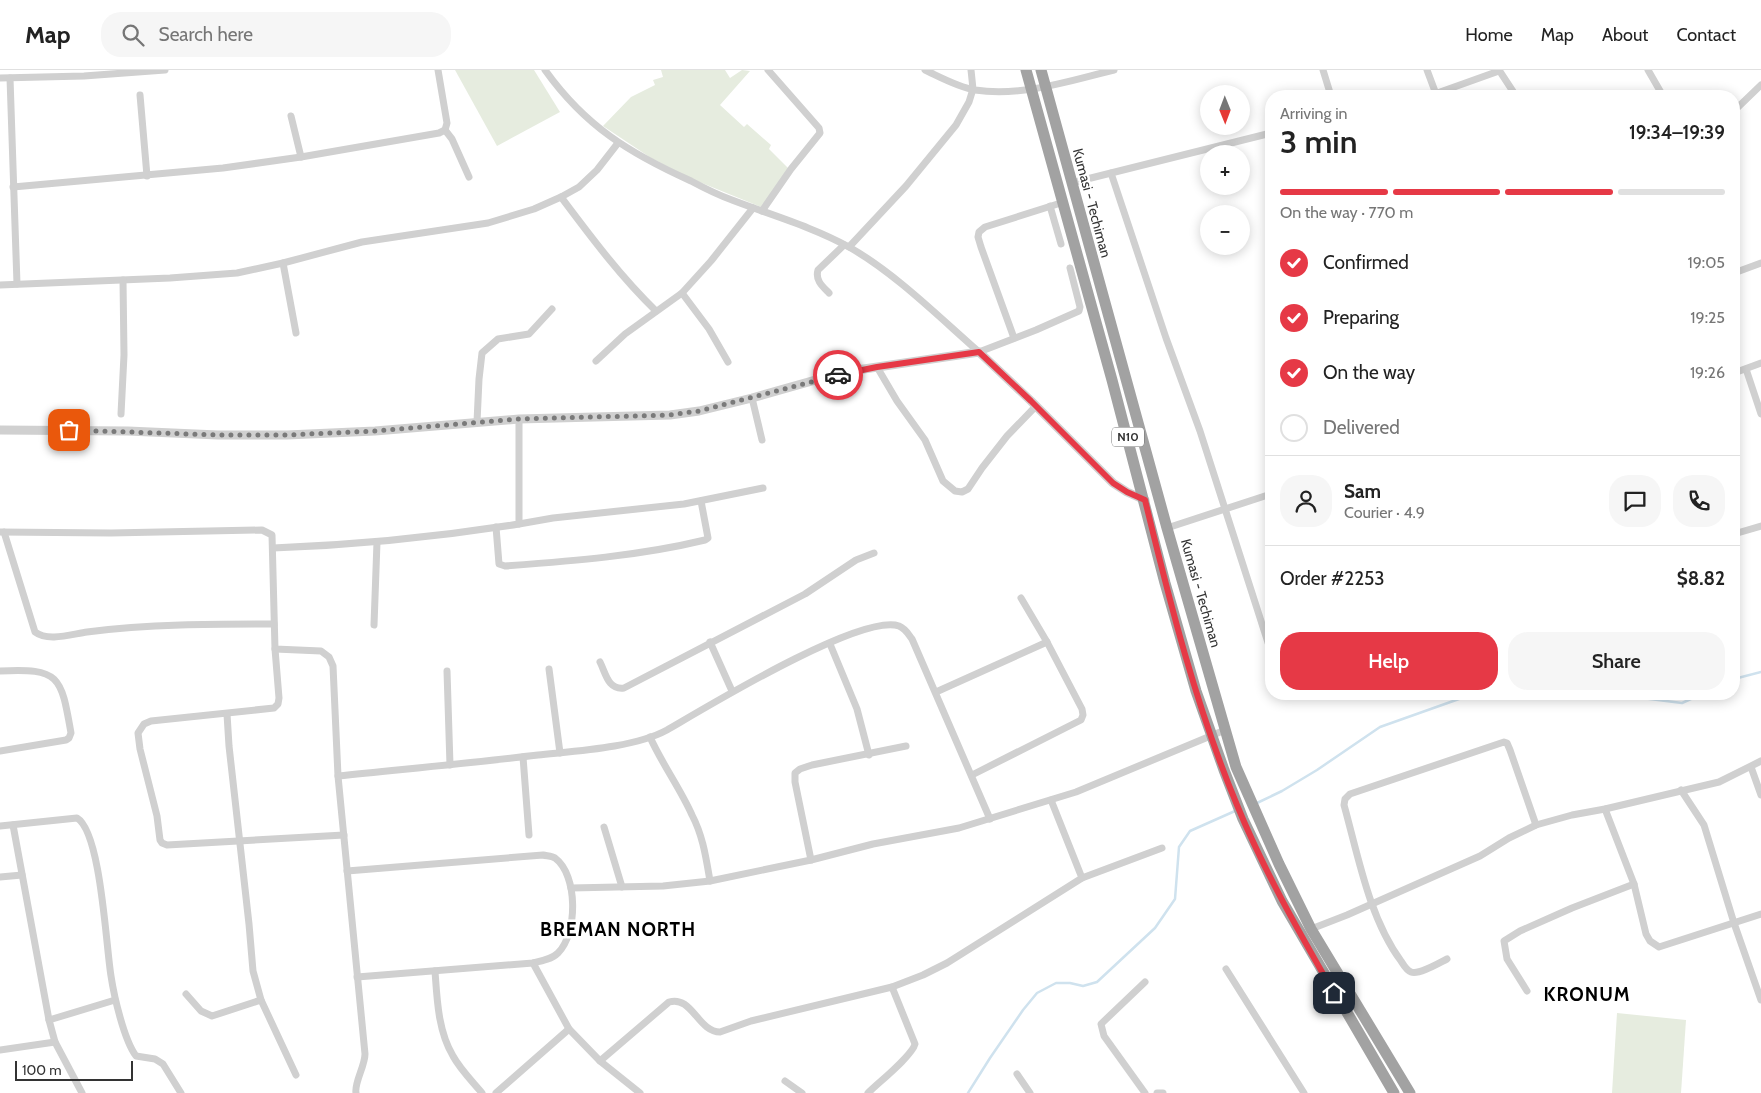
<!DOCTYPE html>
<html lang="en">
<head>
<meta charset="utf-8">
<style>
  body { margin:0; font-family:Cabin,sans-serif; background:#f6f6f6; color:#222; height:100vh; display:flex; flex-direction:column; font-size:19px; white-space:nowrap }
  * { box-sizing:border-box; margin:0 }
  p { font-size:16px; color:#767676 }
  .icon { flex:none; width:28px; height:28px; fill:none; stroke:currentColor; stroke-width:2; stroke-linecap:round; stroke-linejoin:round }
  .map { position:relative; flex:1; overflow:hidden }
  .panel { position:absolute; left:1265px; top:20px; width:475px; height:610px; display:flex; flex-direction:column; background:#fff; border-radius:20px; box-shadow:0 2px 12px #0003 }
  .panel>* { flex:none }
  .needle { width:32px; rotate:179deg }
  .buttons { position:absolute; left:1200px; top:15px; display:grid; gap:10px }
  .buttons a { display:grid; place-items:center; width:50px; height:50px; border-radius:50%; background:#fff; box-shadow:0 2px 12px #0003; font-size:25px }
  .scale { position:absolute; left:15px; bottom:12px; width:118px; box-sizing:border-box; padding-left:5px; border:2px solid #333; border-top:0; font-size:14px; line-height:18px; white-space:nowrap; color:#333; -webkit-text-stroke:4px #fff; paint-order:stroke }
  .pin { position:absolute; display:grid; place-items:center; width:42px; height:42px; color:#fff; margin:-21px; border-radius:10px; box-shadow:0 2px 8px #0006 }
  .courier { position:absolute; display:grid; place-items:center; width:50px; height:50px; margin:-25px; border:4px solid #e63946; border-radius:50%; background:#fff; color:#222; box-shadow:0 1px 6px #0007 }
  .headline em { font-style:normal; font-weight:600 }
  .headline div { display:flex; flex-direction:column-reverse }
  .headline { display:flex; align-items:center; justify-content:space-between; height:85px; padding:0 15px }
  h1 { font-size:32px; font-weight:600; line-height:38px }
  .bar { display:grid; grid-template-columns:repeat(4,1fr); gap:8px 5px; align-content:center; height:60px; padding:0 15px }
  .bar i { height:6px; border-radius:4px; background:#e0e0e0 }
  .bar .active { background:#e63946 }
  .bar p { grid-column:span 4 }
  .line { display:flex; align-items:center; gap:12px; padding:0 15px; border-top:1px solid #e0e0e0 }
  .line div { flex:1 }
  .round { display:grid; place-items:center; flex:none; width:52px; height:52px; border-radius:20px; background:#f6f6f6 }
  ol { padding:0 15px; list-style:none }
  li { display:flex; align-items:center; gap:15px; height:55px }
  li p { margin-inline-start:auto }
  li .icon { padding:5px; border-radius:50%; background:#e63946; color:#fff; stroke-width:4 }
  li:last-child { color:#767676 }
  li i { width:28px; height:28px; border:2px solid #e0e0e0; border-radius:50% }
  .cta { display:flex; gap:10px; margin-top:auto; padding:10px 15px }
  .cta a { flex:1; height:58px; border-radius:20px; background:#e63946; color:#fff; font-size:20px; font-weight:600; line-height:58px; text-align:center }
  .cta a+a { background:#f6f6f6; color:#222 }
  header { display:flex; align-items:center; gap:30px; box-sizing:border-box; height:70px; padding:0 25px; background:#fff; border-bottom:1px solid #e0e0e0 }
  header strong { font-size:24px }
  nav { display:flex; gap:28px; margin-inline-start:auto; font-size:18px }
  .search { width:350px; height:45px; background:#f6f6f6; display:flex; align-items:center; gap:12px; box-sizing:border-box; padding:0 18px; border-radius:20px; color:#767676; font-size:19px }
  .map>svg:first-child { display:block }
</style>
</head>
<body>
<header>
<strong>Map</strong>
<div class="search"><svg class="icon" aria-label="search" viewBox="0 0 24 24"><circle cx="10" cy="10" r="6"/><path d="M15 15l6 6"/></svg>Search here</div>
<nav><a>Home</a><a>Map</a><a>About</a><a>Contact</a></nav>
</header>
<div class="map">
<svg width="1761" height="1023" viewBox="0 0 1761 1023">
  <rect width="100%" height="100%" fill="#fff"/>
  <!-- green -->
  <g fill="#e6ecdf">
    <path d="M 455,0 L 534,0 L 560,42 L 497,76 Z"/>
    <path d="M 661,0 L 725,0 L 730,8 L 742,0 L 750,1 L 720,35 L 744,57 L 747,54 L 771,75 L 769,79 L 789,99 L 761,137 L 692,109 L 651,88 L 603,56 L 631,27 L 655,15 L 653,10 L 663,7 Z"/>
    <path d="M 1617,943 L 1686,950 L 1681,1023 L 1612,1023 Z"/>
  </g>
  <g fill="none" stroke-linecap="round" stroke-linejoin="round">
    <!-- stream -->
    <g stroke="#cfe2ee" stroke-width="2.5">
      <path d="M 1734,609 L 1761,602"/>
      <path d="M 1639,624 L 1642,628 L 1682,633 L 1702,624"/>
      <path d="M 1257,733 L 1282,721 L 1317,700 L 1380,657 L 1473,624"/>
      <path d="M 968,1023 L 990,988 L 1023,940 L 1037,923 L 1056,913 L 1070,913 L 1083,916 L 1097,912 L 1155,858 L 1175,829 L 1179,777 L 1190,761 L 1235,741"/>
    </g>
    <!-- minor -->
    <g stroke="#d0d0d0" stroke-width="7">
      <path d="M 545,0 C 585,56 629,83 691,111 C 704,118 718,125 732,130 C 771,145 813,157 849,177 C 895,203 939,247 979,282 L 1036,260 L 1079,241 L 1080,237 L 1070,198"/>
      <path d="M 925,0 C 940,7 958,17 975,20 C 1022,27 1069,11 1114,0"/>
      <path d="M 1323,0 L 1331,26"/>
      <path d="M 1427,0 L 1436,24"/>
      <path d="M 1499,0 L 1516,26"/>
      <path d="M 1648,0 L 1663,26"/>
      <path d="M 0,8 L 84,6 L 165,0"/>
      <path d="M 10,8 L 17,214"/>
      <path d="M 140,25 L 147,106"/>
      <path d="M 1429,26 L 1499,1"/>
      <path d="M 1734,41 L 1761,15"/>
      <path d="M 291,46 L 301,87"/>
      <path d="M 445,60 L 452,69 L 469,107"/>
      <path d="M 1111,103 L 1166,268 L 1200,361 L 1271,582"/>
      <path d="M 1071,113 L 1271,63"/>
      <path d="M 13,117 L 223,98 L 301,87 L 439,63 L 445,60 L 447,53 L 438,0"/>
      <path d="M 561,127 C 591,167 620,206 656,241"/>
      <path d="M 1050,136 L 1061,174"/>
      <path d="M 762,141 L 791,99 L 820,63 L 819,58 L 768,0"/>
      <path d="M 849,177 L 906,116 L 956,55 L 969,32 L 973,19 L 971,0"/>
      <path d="M 283,193 L 296,263"/>
      <path d="M 1734,203 L 1761,193"/>
      <path d="M 0,215 L 170,208 L 237,203 L 283,193 L 362,172 L 488,153 L 534,139 L 561,127 L 579,117 L 597,100 L 618,73"/>
      <path d="M 682,223 L 709,259 L 728,292"/>
      <path d="M 829,223 C 822,216 815,210 818,200 L 844,175"/>
      <path d="M 1014,268 L 981,177 L 978,167 L 979,162 L 985,157 L 1064,132"/>
      <path d="M 596,291 L 625,264 L 682,223 L 711,191 L 753,138"/>
      <path d="M 877,297 L 897,331 L 925,370 L 943,411 L 955,421 L 962,422 L 968,419 L 982,398 L 1007,366 L 1036,336"/>
      <path d="M 1746,299 L 1761,344"/>
      <path d="M 1734,303 L 1761,293"/>
      <path d="M 752,328 L 762,370"/>
      <path d="M 121,344 L 124,285 L 123,210"/>
      <path d="M 477,352 L 479,309 L 482,283 L 498,269 L 529,264 L 552,239"/>
      <path d="M 519,454 L 553,448 L 684,434 L 763,418"/>
      <path d="M 496,457 L 499,494 L 505,496 C 572,491 639,486 705,470 L 708,468 L 701,431"/>
      <path d="M 1167,458 L 1271,424"/>
      <path d="M 0,462 L 111,463 L 262,460 L 272,465 L 275,579 L 321,581 L 329,587 L 333,596 L 338,706 L 365,984 C 365,996 354,1013 356,1023"/>
      <path d="M 4,462 L 35,562 C 48,572 72,564 87,562 C 149,554 212,554 274,554"/>
      <path d="M 1734,464 L 1761,456"/>
      <path d="M 273,478 C 356,475 437,467 519,454 L 519,349"/>
      <path d="M 374,555 L 377,472"/>
      <path d="M 710,572 L 732,621"/>
      <path d="M 830,574 L 857,639 L 869,685"/>
      <path d="M 275,579 L 279,628 L 278,634 L 274,638 L 151,651 L 144,654 L 138,663 L 140,679 L 157,746 L 160,770 L 162,773 L 167,775 L 344,765"/>
      <path d="M 600,592 C 606,604 608,620 624,618 L 805,524 L 856,490 L 874,483"/>
      <path d="M 549,599 L 560,683"/>
      <path d="M 0,601 C 60,598 61,606 71,663 L 69,668 L 66,670 L 0,681"/>
      <path d="M 447,601 L 450,695"/>
      <path d="M 936,622 L 1047,572"/>
      <path d="M 227,644 L 229,676 L 249,854 L 253,901 L 261,930 L 296,1005"/>
      <path d="M 650,667 C 662,694 680,718 692,745 C 703,766 706,788 710,811"/>
      <path d="M 523,687 L 529,765"/>
      <path d="M 1751,697 L 1761,725"/>
      <path d="M 972,705 L 1081,650 L 1083,645 L 1082,639 L 1047,572 L 1021,528"/>
      <path d="M 338,706 C 405,699 471,693 538,685 C 575,681 634,678 667,660 C 705,638 861,543 899,556 C 906,559 908,564 912,569 L 990,749"/>
      <path d="M 1681,720 L 1704,755 L 1734,853 L 1761,930"/>
      <path d="M 1605,739 L 1634,814 L 1646,864 L 1650,871 L 1659,877 L 1761,844"/>
      <path d="M 13,755 L 49,950 L 55,972 L 82,1023"/>
      <path d="M 0,756 L 77,748 C 101,762 106,877 111,906 C 114,926 124,970 136,986 L 155,989 L 163,994 L 181,1023"/>
      <path d="M 604,757 L 622,817"/>
      <path d="M 811,790 L 795,712 L 795,703 L 800,699 L 812,695 L 906,676"/>
      <path d="M 347,801 L 543,785 C 547,786 552,786 555,788 C 578,805 578,863 558,883 C 552,889 542,891 533,893 L 357,907"/>
      <path d="M 0,807 L 22,805"/>
      <path d="M 1082,808 L 1162,778"/>
      <path d="M 571,818 L 663,816 L 710,811 L 811,790 L 873,774 L 959,758 L 1076,722 L 1225,660"/>
      <path d="M 1311,859 L 1347,845 L 1480,786 L 1509,768 L 1536,755 L 1572,745 L 1605,739 L 1719,712 L 1761,691"/>
      <path d="M 1447,889 C 1439,893 1419,905 1411,902 C 1406,900 1403,894 1401,891 C 1369,848 1358,785 1344,735 L 1345,729 L 1350,724 L 1504,672 L 1507,673 L 1510,680 L 1536,755"/>
      <path d="M 533,893 L 569,959 L 600,991 L 640,1023"/>
      <path d="M 1226,899 L 1304,1023"/>
      <path d="M 435,901 C 437,929 438,961 453,986 C 460,999 472,1011 482,1023"/>
      <path d="M 1145,912 L 1101,954 L 1104,966 L 1145,1023"/>
      <path d="M 1527,921 L 1507,889 L 1504,871 L 1520,861 L 1572,838 L 1634,814"/>
      <path d="M 186,924 L 201,941 L 212,946 L 261,930"/>
      <path d="M 49,950 L 115,930"/>
      <path d="M 0,980 L 55,972"/>
      <path d="M 600,991 L 669,932 C 692,925 698,962 720,962 L 751,951 L 892,917 L 923,905 L 947,893 L 1082,808 L 1051,730"/>
      <path d="M 1017,1004 L 1030,1023"/>
      <path d="M 785,1011 L 802,1023"/>
      <path d="M 496,1023 L 569,959"/>
      <path d="M 868,1023 C 878,1013 912,986 915,974 L 892,917"/>
      <path d="M 1157,1023 L 1163,1023"/>
    </g>
    <!-- tertiary -->
    <path stroke="#d0d0d0" stroke-width="9" d="M 0,360 L 128,361 L 218,365 L 287,365 L 375,361 L 519,349 L 670,345 L 699,341 L 752,328 L 819,309 L 857,300 L 979,282 L 1031,331 L 1113,413 L 1127,422 L 1145,430"/>
    <!-- trunk -->
    <g stroke="#a2a2a2" stroke-width="11">
      <path d="M 1026,0 L 1112,310 L 1165,513 L 1196,621 L 1224,700 L 1243,749 L 1282,831 L 1394,1023"/>
      <path d="M 1041,0 L 1167,458 L 1236,697 L 1279,794 L 1311,859 L 1410,1023"/>
    </g>
  </g>
  <g fill="none" stroke-linecap="round" stroke-linejoin="round">
    <!-- done -->
    <path stroke="#7a7a7a" stroke-width="5" stroke-dasharray="0 9" d="M 69,360 L 218,365 L 287,365 L 375,361 L 518,349 L 670,345 L 699,341 L 838,305"/>
    <!-- route -->
    <path stroke="#e63946" stroke-width="6" d="M 838,305 L 877,297 L 979,282 L 1031,331 L 1113,413 L 1127,422 L 1145,430 C 1170,533 1196,637 1237,735 C 1264,801 1299,862 1334,923"/>
  </g>
  <g text-anchor="middle" stroke-width="5" stroke-linejoin="round" paint-order="stroke">
    <!-- shield labels -->
    <rect fill="#fff" stroke="#707070" stroke-width="1" x="1112" y="357.5" width="32" height="19" rx="4"/>
    <g font-size="12" font-weight="bold" fill="#333">
      <text x="1128" y="371">N10</text>
    </g>
    <!-- street labels -->
    <g font-size="14" fill="#333" stroke="#fff">
      <text transform="translate(1092 133) rotate(75)" y="5">Kumasi - Techiman</text>
      <text transform="translate(1201 523) rotate(74)" y="5">Kumasi - Techiman</text>
    </g>
    <!-- district labels -->
    <g font-size="19" font-weight="bold" letter-spacing="1" fill="#000" stroke="#fff">
      <text x="618" y="866">BREMAN NORTH</text>
      <text x="1587" y="931">KRONUM</text>
    </g>
  </g>
</svg>
<div class="buttons">
<a><svg class="needle" viewBox="-14 -14 28 28"><path d="M0-13l5 13h-10z" fill="#e53935"/><path d="M0 13l5-13h-10z" fill="#767676"/></svg></a>
<a>+</a>
<a>−</a>
</div>
<div class="scale">100 m</div>
<div class="pin" style="left:69px;top:360px;background:#ea580c"><svg class="icon" aria-label="bag" viewBox="0 0 24 24"><path d="M5 8h14l-1 12H6zM9 8a3 3 0 0 1 6 0"/></svg></div>
<div class="pin" style="left:1334px;top:923px;background:#1f2937"><svg class="icon" aria-label="home" viewBox="0 0 24 24"><path d="M3 11l9-7 9 7M6 9v11h12V9"/></svg></div>
<div class="courier" style="left:838px;top:305px"><svg class="icon" aria-label="car" viewBox="0 0 24 24"><path d="M5 17H2v-5l4-1 3-4h7l3 4 3 1v5h-3M9 17h6M6 11h13"/><circle cx="7" cy="17" r="2"/><circle cx="17" cy="17" r="2"/></svg></div>
<section class="panel">
<div class="headline"><div><h1>3 min</h1><p>Arriving in</p></div><em>19:34–19:39</em></div>
<div class="bar"><i class="active"></i><i class="active"></i><i class="active"></i><i></i><p>On the way · 770 m</p></div>
<ol>
<li><svg class="icon" aria-label="check" viewBox="0 0 24 24"><path d="M5 12l5 5 9-10"/></svg>Confirmed<p>19:05</p></li>
<li><svg class="icon" aria-label="check" viewBox="0 0 24 24"><path d="M5 12l5 5 9-10"/></svg>Preparing<p>19:25</p></li>
<li><svg class="icon" aria-label="check" viewBox="0 0 24 24"><path d="M5 12l5 5 9-10"/></svg>On the way<p>19:26</p></li>
<li><i></i>Delivered</li>
</ol>
<div class="line" style="height:90px"><a class="round"><svg class="icon" aria-label="person" viewBox="0 0 24 24"><circle cx="12" cy="8" r="4"/><path d="M4 21q1-7 8-7t8 7"/></svg></a><div><b>Sam</b><p>Courier · 4.9</p></div><a class="round"><svg class="icon" aria-label="chat" viewBox="0 0 24 24"><path d="M4 5h16v11H9l-5 4z"/></svg></a><a class="round"><svg class="icon" aria-label="phone" viewBox="0 0 24 24"><path d="M5 4h4l2 5-3 2q2 4 5 5l2-3 5 2v4C11 20 4 13 5 4z"/></svg></a></div>
<div class="line" style="height:65px"><div>Order #2253</div><b>$8.82</b></div>
<div class="cta"><a>Help</a><a>Share</a></div>
</section>
</div>
</body>
</html>
